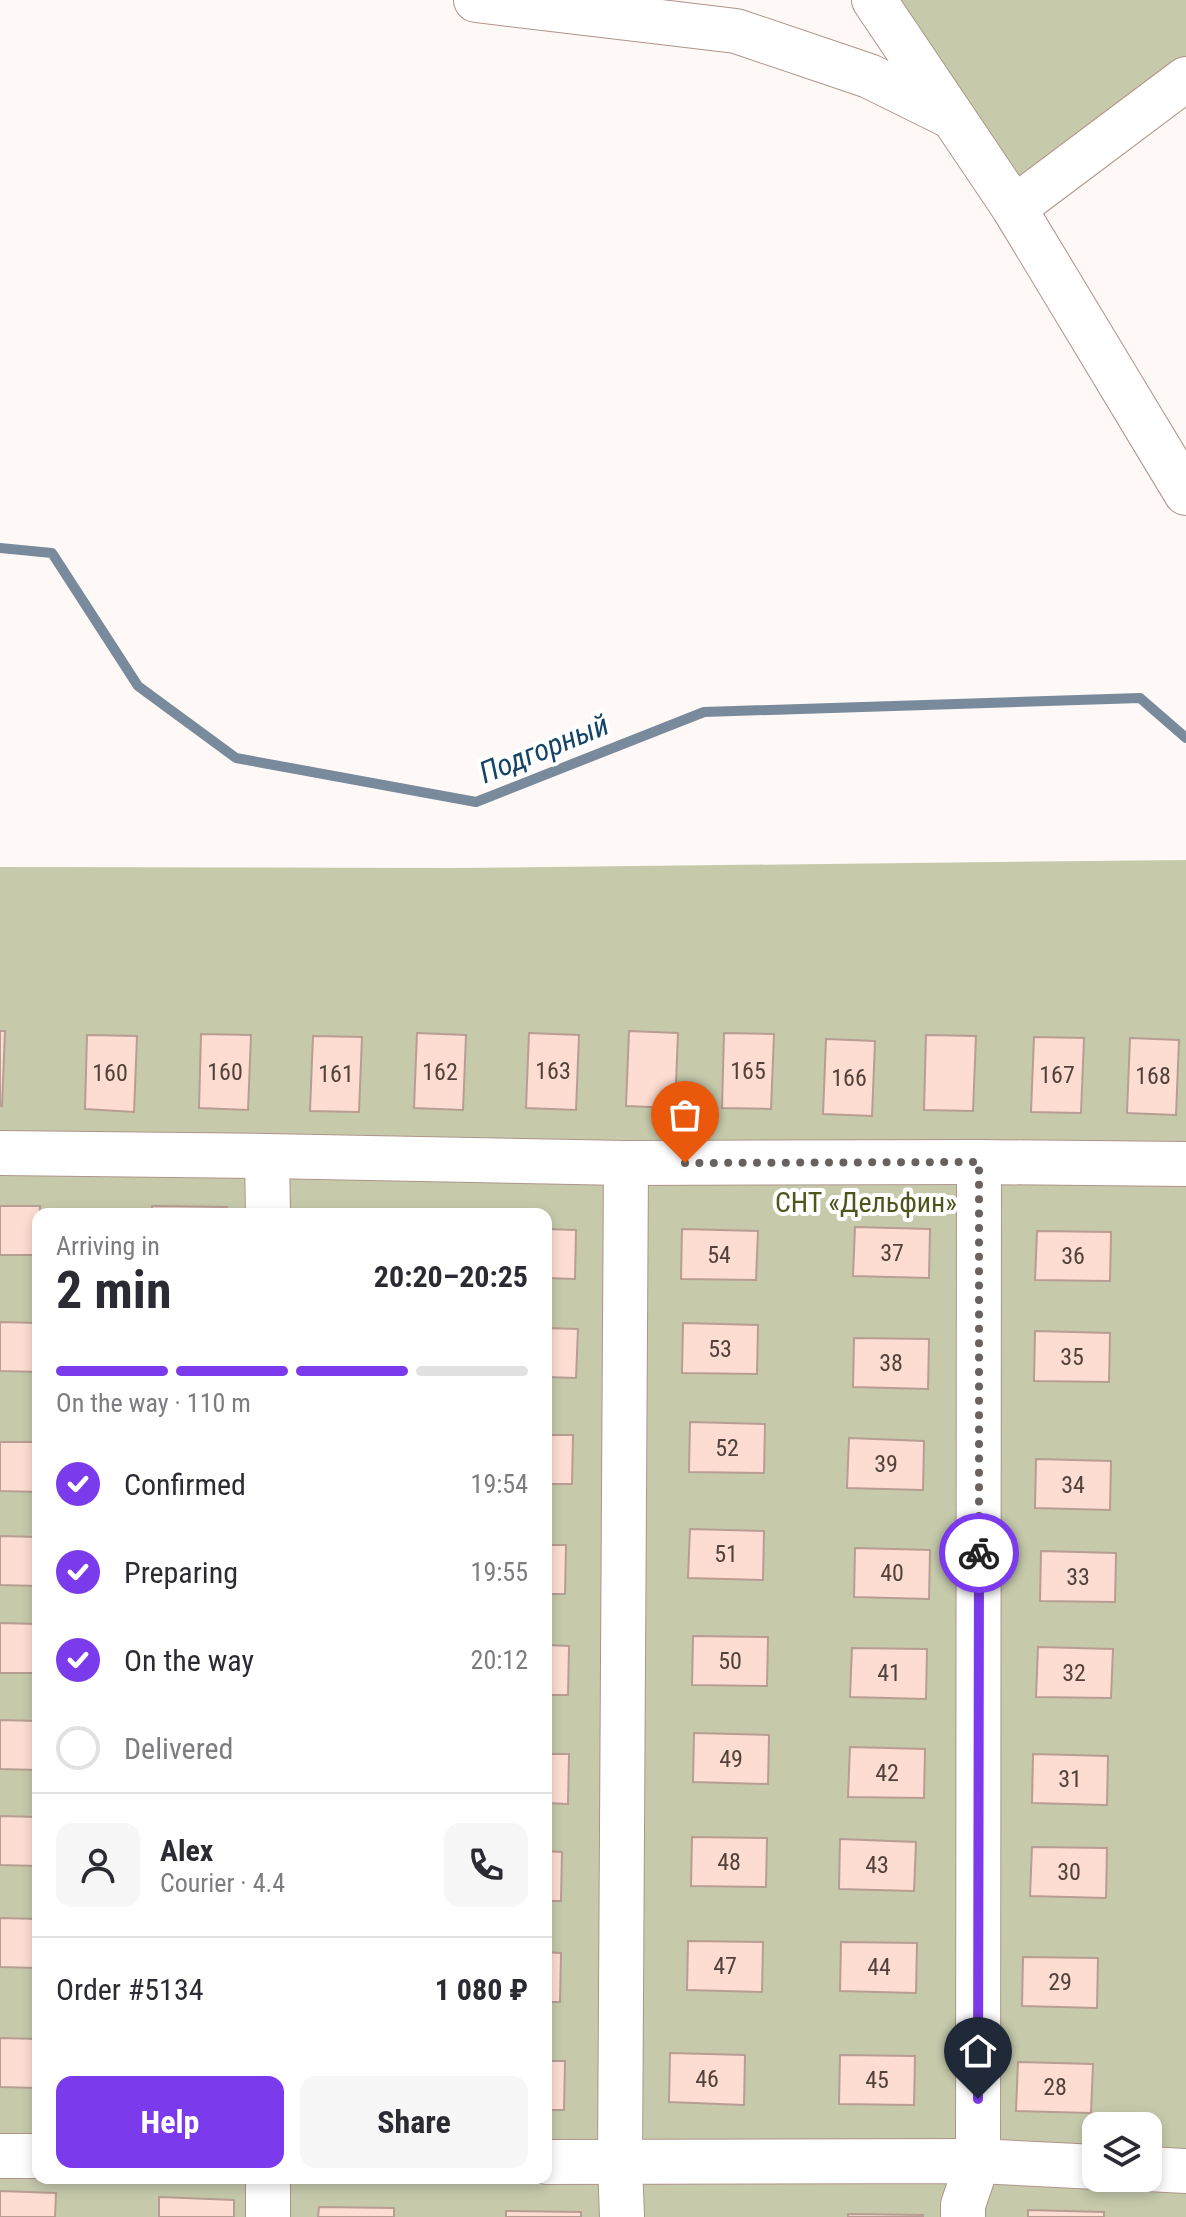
<!DOCTYPE html>
<html lang="en">
<head>
<meta charset="utf-8">
<style>
  body { margin:0; font-family:"Roboto Condensed",sans-serif; background:#f7f7f7; color:#2b2b33; height:100vh; display:flex; flex-direction:column; font-size:30px; white-space:nowrap }
  * { box-sizing:border-box; margin:0 }
  p { font-size:26px; color:#7c7c81 }
  .icon { flex:none; width:44px; height:44px; fill:none; stroke:currentColor; stroke-width:2; stroke-linecap:round; stroke-linejoin:round }
  .map { position:relative; flex:1; overflow:hidden }
  .sheet { position:absolute; left:32px; top:1208px; width:520px; height:976px; display:flex; flex-direction:column; background:#fff; border-radius:16px; box-shadow:0 4px 12px #0003 }
  .sheet>* { flex:none }
  .controls { position:absolute; left:1082px; top:2112px; display:grid; gap:16px }
  .controls a { display:grid; place-items:center; width:80px; height:80px; border-radius:16px; background:#fff; box-shadow:0 4px 12px #0003; font-size:40px }
  .pin { position:absolute; display:grid; place-items:center; width:68px; height:68px; color:#fff; margin:-82px -34px; border-radius:50% 50% 50% 0; rotate:-45deg; box-shadow:0 0 8px #0007 }
  .pin .icon { rotate:45deg }
  .courier { position:absolute; display:grid; place-items:center; width:80px; height:80px; margin:-40px; border:6px solid #7c3aed; border-radius:50%; background:#fff; color:#222; box-shadow:0 2px 10px #0007 }
  .head em { font-style:normal; font-weight:700 }
  .head div { display:flex; flex-direction:column-reverse }
  .head { display:flex; align-items:center; justify-content:space-between; height:136px; padding:0 24px }
  h1 { font-size:52px; font-weight:700; line-height:60px }
  .bar { display:grid; grid-template-columns:repeat(4,1fr); gap:12px 8px; align-content:center; height:96px; padding:0 24px }
  .bar i { height:10px; border-radius:6px; background:#e1e1e2 }
  .bar .selected { background:#7c3aed }
  .bar p { grid-column:span 4 }
  .line { display:flex; align-items:center; gap:20px; padding:0 24px; border-top:2px solid #e1e1e2 }
  .line div { flex:1 }
  .round { display:grid; place-items:center; flex:none; width:84px; height:84px; border-radius:16px; background:#f7f7f7 }
  ol { padding:0 24px; list-style:none }
  li { display:flex; align-items:center; gap:24px; height:88px }
  li p { margin-inline-start:auto }
  li .icon { padding:8px; border-radius:50%; background:#7c3aed; color:#fff; stroke-width:4 }
  li:last-child { color:#7c7c81 }
  li i { width:44px; height:44px; border:4px solid #e1e1e2; border-radius:50% }
  .primary-button { display:flex; gap:16px; margin-top:auto; padding:16px 24px }
  .primary-button a { flex:1; height:92px; border-radius:16px; background:#7c3aed; color:#fff; font-size:32px; font-weight:700; line-height:92px; text-align:center }
  .primary-button a+a { background:#f7f7f7; color:#2b2b33 }
  .map>svg:first-child { display:block }
</style>
</head>
<body>
<div class="map">
<svg width="1186" height="2217" viewBox="0 0 1186 2217">
  <rect width="100%" height="100%" fill="#fef8f6"/>
  <!-- green -->
  <g fill="#c6caab" fill-rule="evenodd">
    <path d="M 874,0 L 1186,0 L 1186,79 L 1014,208 Z"/>
    <path d="M 1186,860 L 1186,2217 L 0,2217 L 0,867 L 453,868 ZM 38,1214 L 546,1214 L 546,2178 L 38,2178 ZM 1096,2126 L 1148,2126 L 1148,2178 L 1096,2178 Z"/>
  </g>
  <g fill="none" stroke-linecap="round" stroke-linejoin="round">
    <!-- stream -->
    <path stroke="#788a9b" stroke-width="10" d="M 0,548 L 52,553 L 138,686 L 236,758 L 476,802 L 704,712 L 1140,698 L 1186,738"/>
  </g>
  <!-- building -->
  <g fill="#fdddd1" stroke="#b89d93" stroke-width="2">
    <path d="M 0,1031 L 5,1031 L 2,1106 L 0,1106 Z"/>
    <path d="M 629,1031 L 678,1033 L 675,1108 L 626,1106 Z"/>
    <path d="M 417,1033 L 466,1035 L 463,1110 L 414,1108 Z"/>
    <path d="M 529,1033 L 579,1035 L 576,1110 L 526,1108 Z"/>
    <path d="M 724,1033 L 774,1034 L 771,1109 L 722,1108 Z"/>
    <path d="M 201,1034 L 251,1035 L 248,1110 L 199,1108 Z"/>
    <path d="M 87,1035 L 137,1036 L 134,1112 L 85,1109 Z"/>
    <path d="M 926,1035 L 976,1036 L 973,1111 L 924,1110 Z"/>
    <path d="M 313,1036 L 362,1037 L 359,1112 L 310,1111 Z"/>
    <path d="M 1034,1037 L 1084,1038 L 1081,1113 L 1031,1112 Z"/>
    <path d="M 1130,1038 L 1179,1040 L 1176,1115 L 1127,1113 Z"/>
    <path d="M 826,1039 L 875,1041 L 872,1116 L 823,1114 Z"/>
    <path d="M 0,1206 L 40,1206 L 38,1255 L 0,1255 Z"/>
    <path d="M 152,1206 L 227,1207 L 227,1214 L 152,1214 Z"/>
    <path d="M 855,1227 L 930,1229 L 929,1278 L 853,1276 Z"/>
    <path d="M 546,1229 L 576,1230 L 575,1279 L 546,1278 Z"/>
    <path d="M 682,1229 L 758,1231 L 756,1280 L 681,1279 Z"/>
    <path d="M 1037,1231 L 1111,1232 L 1110,1281 L 1035,1280 Z"/>
    <path d="M 0,1322 L 38,1323 L 38,1372 L 0,1371 Z"/>
    <path d="M 683,1323 L 758,1325 L 757,1374 L 682,1373 Z"/>
    <path d="M 546,1328 L 578,1329 L 576,1378 L 546,1377 Z"/>
    <path d="M 1035,1331 L 1110,1333 L 1109,1382 L 1034,1381 Z"/>
    <path d="M 854,1338 L 929,1339 L 928,1389 L 853,1387 Z"/>
    <path d="M 690,1422 L 765,1424 L 764,1473 L 689,1472 Z"/>
    <path d="M 546,1435 L 573,1435 L 572,1484 L 546,1484 Z"/>
    <path d="M 849,1438 L 924,1441 L 923,1490 L 847,1488 Z"/>
    <path d="M 0,1442 L 38,1442 L 38,1492 L 0,1491 Z"/>
    <path d="M 1036,1459 L 1111,1461 L 1110,1510 L 1035,1508 Z"/>
    <path d="M 690,1529 L 764,1531 L 763,1580 L 688,1578 Z"/>
    <path d="M 0,1536 L 38,1537 L 38,1586 L 0,1585 Z"/>
    <path d="M 546,1545 L 566,1545 L 565,1594 L 546,1594 Z"/>
    <path d="M 855,1548 L 930,1550 L 929,1599 L 854,1597 Z"/>
    <path d="M 1041,1551 L 1116,1553 L 1115,1602 L 1040,1601 Z"/>
    <path d="M 0,1623 L 38,1624 L 38,1673 L 0,1673 Z"/>
    <path d="M 693,1636 L 768,1637 L 767,1686 L 692,1685 Z"/>
    <path d="M 546,1645 L 569,1646 L 568,1695 L 546,1695 Z"/>
    <path d="M 1038,1647 L 1113,1649 L 1111,1698 L 1036,1697 Z"/>
    <path d="M 852,1648 L 927,1649 L 926,1699 L 850,1697 Z"/>
    <path d="M 0,1720 L 38,1721 L 38,1770 L 0,1769 Z"/>
    <path d="M 694,1733 L 769,1735 L 768,1784 L 693,1782 Z"/>
    <path d="M 850,1747 L 925,1749 L 924,1798 L 848,1797 Z"/>
    <path d="M 546,1754 L 569,1754 L 568,1804 L 546,1803 Z"/>
    <path d="M 1033,1754 L 1108,1756 L 1107,1805 L 1032,1803 Z"/>
    <path d="M 0,1816 L 38,1817 L 38,1866 L 0,1865 Z"/>
    <path d="M 692,1837 L 767,1838 L 766,1887 L 691,1886 Z"/>
    <path d="M 840,1839 L 916,1842 L 914,1891 L 839,1889 Z"/>
    <path d="M 1032,1847 L 1107,1848 L 1106,1898 L 1030,1896 Z"/>
    <path d="M 546,1851 L 562,1852 L 561,1901 L 546,1901 Z"/>
    <path d="M 0,1918 L 38,1919 L 38,1968 L 0,1967 Z"/>
    <path d="M 688,1941 L 763,1942 L 762,1992 L 687,1990 Z"/>
    <path d="M 841,1942 L 917,1943 L 916,1993 L 840,1991 Z"/>
    <path d="M 546,1952 L 561,1953 L 560,2002 L 546,2002 Z"/>
    <path d="M 1023,1957 L 1098,1958 L 1097,2008 L 1022,2006 Z"/>
    <path d="M 0,2038 L 38,2039 L 38,2088 L 0,2087 Z"/>
    <path d="M 670,2053 L 745,2055 L 744,2105 L 669,2102 Z"/>
    <path d="M 840,2055 L 915,2056 L 914,2105 L 839,2104 Z"/>
    <path d="M 546,2061 L 565,2061 L 564,2110 L 546,2110 Z"/>
    <path d="M 1018,2062 L 1093,2064 L 1091,2113 L 1016,2111 Z"/>
    <path d="M 0,2191 L 56,2193 L 55,2217 L 0,2217 Z"/>
    <path d="M 159,2197 L 234,2200 L 234,2217 L 159,2217 Z"/>
    <path d="M 319,2207 L 394,2208 L 394,2217 L 318,2217 Z"/>
    <path d="M 1028,2210 L 1104,2212 L 1104,2217 L 1028,2217 Z"/>
    <path d="M 506,2211 L 581,2212 L 581,2217 L 506,2217 Z"/>
    <path d="M 848,2214 L 923,2215 L 923,2217 L 848,2217 Z"/>
  </g>
  <g fill="none" stroke-linecap="round" stroke-linejoin="round">
    <defs>
      <g id="minor">
        <path d="M 476,0 L 736,31 L 869,76 L 952,117"/>
        <path d="M 874,0 L 1014,208 L 1186,493"/>
        <path d="M 1014,208 L 1186,79"/>
        <path d="M 0,1153 L 267,1156 L 626,1163 L 979,1162 L 1186,1164"/>
        <path d="M 267,1156 L 268,1214"/>
        <path d="M 0,2156 L 38,2156"/>
        <path d="M 546,2162 L 978,2161 L 1096,2167"/>
        <path d="M 1148,2169 L 1186,2171"/>
        <path d="M 268,2178 L 268,2217"/>
        <path d="M 622,2217 L 620,2163 L 626,1163"/>
        <path d="M 963,2217 L 963,2205 L 978,2161 L 979,1162"/>
      </g>
    </defs>
    <!-- minor casing -->
    <use href="#minor" stroke="#af948a" stroke-width="46"/>
    <!-- minor -->
    <use href="#minor" stroke="#fff" stroke-width="44"/>
  </g>
  <g fill="none" stroke-linecap="round" stroke-linejoin="round">
    <!-- done -->
    <path stroke="#68615d" stroke-width="8" stroke-dasharray="0 14.4" d="M 685,1163 L 979,1162 L 979,1553"/>
    <!-- route -->
    <path stroke="#7c3aed" stroke-width="10" d="M 978,2099 L 979,1553"/>
  </g>
  <g text-anchor="middle" stroke-width="8" stroke-linejoin="round" paint-order="stroke">
    <!-- number labels -->
    <g font-size="24" fill="#51423c">
      <text x="553" y="1079">163</text>
      <text x="748" y="1079">165</text>
      <text x="225" y="1080">160</text>
      <text x="440" y="1080">162</text>
      <text x="110" y="1081">160</text>
      <text x="336" y="1082">161</text>
      <text x="1057" y="1083">167</text>
      <text x="1153" y="1084">168</text>
      <text x="849" y="1086">166</text>
      <text x="892" y="1261">37</text>
      <text x="719" y="1263">54</text>
      <text x="1073" y="1264">36</text>
      <text x="720" y="1357">53</text>
      <text x="1072" y="1365">35</text>
      <text x="891" y="1371">38</text>
      <text x="727" y="1456">52</text>
      <text x="886" y="1472">39</text>
      <text x="1073" y="1493">34</text>
      <text x="726" y="1562">51</text>
      <text x="892" y="1581">40</text>
      <text x="1078" y="1585">33</text>
      <text x="730" y="1669">50</text>
      <text x="889" y="1681">41</text>
      <text x="1074" y="1681">32</text>
      <text x="731" y="1767">49</text>
      <text x="887" y="1781">42</text>
      <text x="1070" y="1787">31</text>
      <text x="729" y="1870">48</text>
      <text x="877" y="1873">43</text>
      <text x="1069" y="1880">30</text>
      <text x="725" y="1974">47</text>
      <text x="879" y="1975">44</text>
      <text x="1060" y="1990">29</text>
      <text x="707" y="2087">46</text>
      <text x="877" y="2088">45</text>
      <text x="1055" y="2095">28</text>
    </g>
    <!-- park labels -->
    <g font-size="28" fill="#4f551c" stroke="#fff">
      <text x="866" y="1212">СНТ «Дельфин»</text>
    </g>
    <!-- water labels -->
    <g font-size="30" font-style="italic" fill="#144467" stroke="#fff">
      <text transform="translate(544 749) rotate(-22)" y="10">Подгорный</text>
    </g>
  </g>
</svg>
<div class="controls">
<a><svg class="icon" aria-label="layers" viewBox="0 0 24 24"><path d="M12 4l9 5-9 5-9-5zM3 14l9 5 9-5"/></svg></a>
</div>
<div class="pin" style="left:685px;top:1163px;background:#ea580c"><svg class="icon" aria-label="bag" viewBox="0 0 24 24"><path d="M5 8h14l-1 12H6zM9 8a3 3 0 0 1 6 0"/></svg></div>
<div class="pin" style="left:978px;top:2099px;background:#1f2937"><svg class="icon" aria-label="home" viewBox="0 0 24 24"><path d="M3 11l9-7 9 7M6 9v11h12V9"/></svg></div>
<div class="courier" style="left:979px;top:1553px"><svg class="icon" aria-label="bike" viewBox="0 0 24 24"><circle cx="6" cy="16" r="4"/><circle cx="18" cy="16" r="4"/><path d="M6 16l4-8h5l3 8M10 8l3 8H6M13 5h3"/></svg></div>
<section class="sheet">
<div class="head"><div><h1>2 min</h1><p>Arriving in</p></div><em>20:20–20:25</em></div>
<div class="bar"><i class="selected"></i><i class="selected"></i><i class="selected"></i><i></i><p>On the way · 110 m</p></div>
<ol>
<li><svg class="icon" aria-label="check" viewBox="0 0 24 24"><path d="M5 12l5 5 9-10"/></svg>Confirmed<p>19:54</p></li>
<li><svg class="icon" aria-label="check" viewBox="0 0 24 24"><path d="M5 12l5 5 9-10"/></svg>Preparing<p>19:55</p></li>
<li><svg class="icon" aria-label="check" viewBox="0 0 24 24"><path d="M5 12l5 5 9-10"/></svg>On the way<p>20:12</p></li>
<li><i></i>Delivered</li>
</ol>
<div class="line" style="height:144px"><a class="round"><svg class="icon" aria-label="person" viewBox="0 0 24 24"><circle cx="12" cy="8" r="4"/><path d="M4 21q1-7 8-7t8 7"/></svg></a><div><b>Alex</b><p>Courier · 4.4</p></div><a class="round"><svg class="icon" aria-label="phone" viewBox="0 0 24 24"><path d="M5 4h4l2 5-3 2q2 4 5 5l2-3 5 2v4C11 20 4 13 5 4z"/></svg></a></div>
<div class="line" style="height:104px"><div>Order #5134</div><b>1 080 ₽</b></div>
<div class="primary-button"><a>Help</a><a>Share</a></div>
</section>
</div>
</body>
</html>
